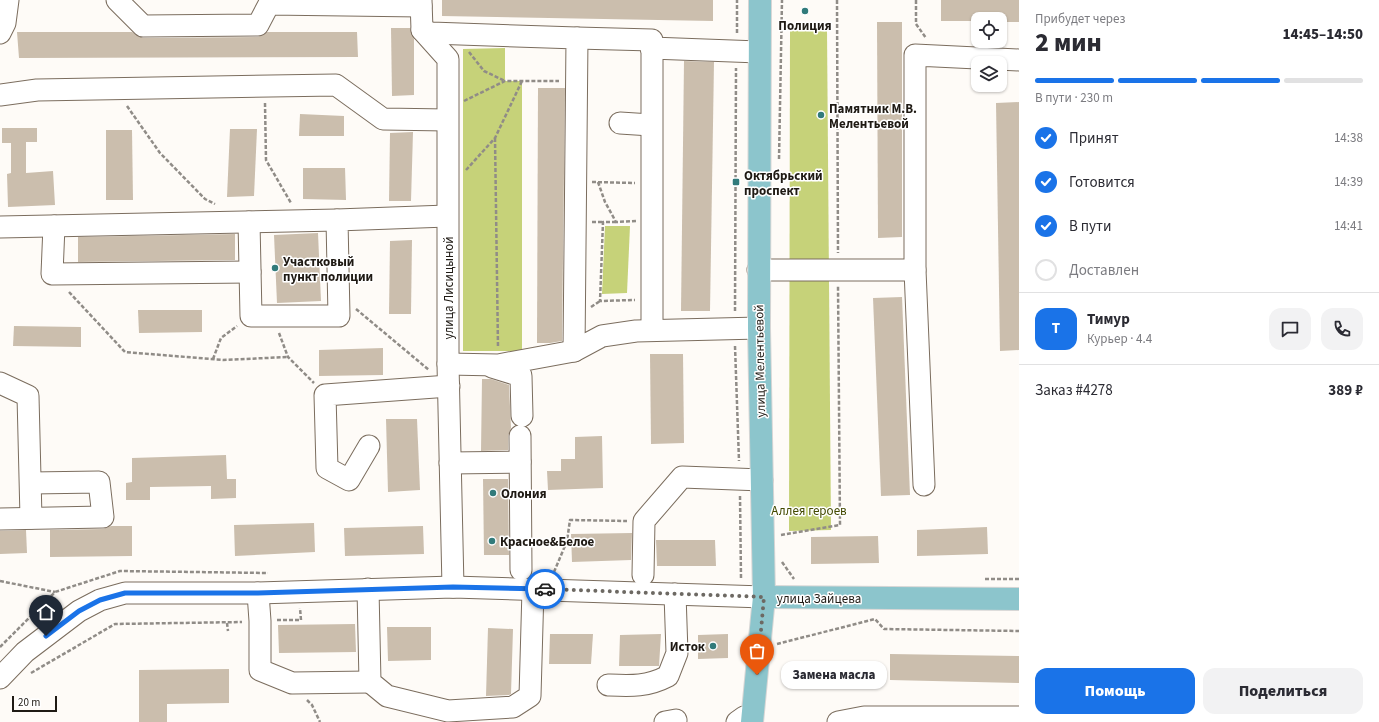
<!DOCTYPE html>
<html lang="ru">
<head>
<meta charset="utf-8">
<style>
  body { margin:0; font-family:"Source Sans 3",sans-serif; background:#f2f2f3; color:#2b2b33; height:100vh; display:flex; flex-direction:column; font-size:15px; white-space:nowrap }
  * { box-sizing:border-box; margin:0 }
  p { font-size:13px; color:#7c7c81 }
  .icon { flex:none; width:22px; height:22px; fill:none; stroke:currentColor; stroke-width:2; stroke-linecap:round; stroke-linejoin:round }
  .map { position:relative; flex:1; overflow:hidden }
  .sheet { display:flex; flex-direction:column; background:#fff; width:360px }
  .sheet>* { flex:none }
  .controls { position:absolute; left:971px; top:12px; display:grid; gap:8px }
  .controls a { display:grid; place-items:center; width:36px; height:36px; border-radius:8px; background:#fff; box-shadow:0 1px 3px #0004; font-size:20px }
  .scale { position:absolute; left:12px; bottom:10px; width:45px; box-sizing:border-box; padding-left:4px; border:2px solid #1f1a14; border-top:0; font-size:11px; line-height:14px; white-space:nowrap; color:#1f1a14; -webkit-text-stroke:3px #fff; paint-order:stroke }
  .pin { position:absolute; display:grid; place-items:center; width:34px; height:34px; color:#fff; margin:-41px -17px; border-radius:50% 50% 50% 0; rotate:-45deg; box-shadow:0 0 4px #0007 }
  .pin .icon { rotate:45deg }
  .courier { position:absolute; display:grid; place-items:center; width:40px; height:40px; margin:-20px; border:3px solid #1a73e8; border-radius:50%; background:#fff; color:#222; box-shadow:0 1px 5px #0007 }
  .bubble { position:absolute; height:28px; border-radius:12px; background:#fff; box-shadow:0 1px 3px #0004; font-size:13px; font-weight:800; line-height:28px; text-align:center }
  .headline em { font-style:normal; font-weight:800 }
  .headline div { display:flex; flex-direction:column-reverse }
  .headline { display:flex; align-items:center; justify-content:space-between; height:68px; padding:0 16px }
  h1 { font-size:26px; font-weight:800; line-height:30px }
  .bar { display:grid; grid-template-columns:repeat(4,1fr); gap:6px 4px; align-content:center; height:48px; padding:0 16px }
  .bar i { height:5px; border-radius:3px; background:#e1e1e2 }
  .bar .current { background:#1a73e8 }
  .bar p { grid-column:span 4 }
  .line { display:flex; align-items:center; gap:10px; padding:0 16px; border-top:1px solid #e1e1e2 }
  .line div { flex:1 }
  .round { display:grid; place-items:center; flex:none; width:42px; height:42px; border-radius:12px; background:#f2f2f3 }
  ol { padding:0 16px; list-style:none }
  li { display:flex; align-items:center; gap:12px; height:44px }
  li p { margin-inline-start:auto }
  li .icon { padding:4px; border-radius:50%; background:#1a73e8; color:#fff; stroke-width:4 }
  li:last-child { color:#7c7c81 }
  li i { width:22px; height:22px; border:2px solid #e1e1e2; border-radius:50% }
  .primary-button { display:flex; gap:8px; margin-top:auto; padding:8px 16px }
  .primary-button a { flex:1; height:46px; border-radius:12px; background:#1a73e8; color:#fff; font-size:16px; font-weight:800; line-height:46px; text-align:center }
  .primary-button a+a { background:#f2f2f3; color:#2b2b33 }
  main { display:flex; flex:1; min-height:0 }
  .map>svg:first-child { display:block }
</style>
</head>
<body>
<main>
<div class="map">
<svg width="1019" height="722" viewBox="0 0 1019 722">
  <rect width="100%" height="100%" fill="#fefbf7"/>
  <!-- green -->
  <g fill="#c6d279">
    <path d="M 790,30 L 827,30 L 831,530 L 789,531 Z"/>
    <path d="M 505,48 L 505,81 L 522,81 L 522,351 L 463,351 L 463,49 Z"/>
    <path d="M 605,226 L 630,226 L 627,293 L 602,294 Z"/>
  </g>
  <!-- building -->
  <g fill="#cbbead">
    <path d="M 442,0 L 713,0 L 713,21 L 442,16 Z"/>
    <path d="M 941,0 L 1019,0 L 1019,22 L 1000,22 L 1000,19 L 978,19 L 978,21 L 941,21 Z"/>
    <path d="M 877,22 L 902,22 L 902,237 L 878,238 Z"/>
    <path d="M 391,28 L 410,28 L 414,39 L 414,95 L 392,96 Z"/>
    <path d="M 17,32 L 132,32 L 143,38 L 258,37 L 267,32 L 357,32 L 358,57 L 19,58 Z"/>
    <path d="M 684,61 L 714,62 L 710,311 L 681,311 Z"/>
    <path d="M 538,88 L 565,88 L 562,341 L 550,343 L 537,343 Z"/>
    <path d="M 1019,102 L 1019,350 L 1000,351 L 996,103 Z"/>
    <path d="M 300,114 L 344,116 L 344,136 L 299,136 Z"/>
    <path d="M 2,128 L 37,128 L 37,142 L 26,142 L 26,173 L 53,171 L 55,205 L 8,207 L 7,174 L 11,173 L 11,143 L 2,143 Z"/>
    <path d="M 230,129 L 257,129 L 254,196 L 227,197 Z"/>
    <path d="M 106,130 L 132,130 L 133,200 L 106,200 Z"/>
    <path d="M 413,132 L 411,201 L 389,201 L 390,133 Z"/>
    <path d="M 303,168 L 345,168 L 346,200 L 303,199 Z"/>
    <path d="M 318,233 L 321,301 L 277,303 L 274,235 Z"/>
    <path d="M 235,234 L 235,260 L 78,262 L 78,237 Z"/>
    <path d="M 412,240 L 411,314 L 389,314 L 390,241 Z"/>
    <path d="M 902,297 L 910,495 L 881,496 L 873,298 Z"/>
    <path d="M 138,310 L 202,310 L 202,332 L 139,333 Z"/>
    <path d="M 14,326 L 81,327 L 81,347 L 13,346 Z"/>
    <path d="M 383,348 L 383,375 L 319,376 L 319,350 Z"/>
    <path d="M 650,354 L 683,354 L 684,443 L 651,444 Z"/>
    <path d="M 482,379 L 491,379 L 509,385 L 511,428 L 508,436 L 508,450 L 481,451 Z"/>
    <path d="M 386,419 L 417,419 L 420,490 L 388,492 Z"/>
    <path d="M 602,436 L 603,488 L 548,490 L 547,471 L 561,471 L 561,459 L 575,459 L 575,437 Z"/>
    <path d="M 226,455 L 227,479 L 236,479 L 236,498 L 211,499 L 211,486 L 150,487 L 150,500 L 126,500 L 126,483 L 132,482 L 132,458 Z"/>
    <path d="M 483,479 L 508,479 L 509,555 L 484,555 Z"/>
    <path d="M 314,523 L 315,552 L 235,556 L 234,525 Z"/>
    <path d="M 111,526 L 132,526 L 132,556 L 50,557 L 50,530 L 103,529 Z"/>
    <path d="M 423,526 L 424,554 L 345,556 L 344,528 Z"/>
    <path d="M 987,527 L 988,554 L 917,556 L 917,530 Z"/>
    <path d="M 26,530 L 27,553 L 0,554 L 0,531 Z"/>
    <path d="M 632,533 L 631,560 L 572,562 L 571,534 Z"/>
    <path d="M 878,536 L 879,563 L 811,564 L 811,537 Z"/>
    <path d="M 656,540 L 715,540 L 716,566 L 657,566 Z"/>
    <path d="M 355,624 L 356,652 L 279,653 L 278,625 Z"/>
    <path d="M 387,627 L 431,627 L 431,660 L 388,661 Z"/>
    <path d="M 488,628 L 513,629 L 511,694 L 509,695 L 486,696 Z"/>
    <path d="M 550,634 L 593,634 L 591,664 L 549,664 Z"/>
    <path d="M 661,634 L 659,666 L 619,666 L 620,635 Z"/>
    <path d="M 728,634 L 728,658 L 698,659 L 698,635 Z"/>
    <path d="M 890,654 L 1019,656 L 1019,683 L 890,680 Z"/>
    <path d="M 229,669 L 229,703 L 167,704 L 167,722 L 139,722 L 139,670 Z"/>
  </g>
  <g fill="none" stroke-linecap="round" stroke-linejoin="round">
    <defs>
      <g id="minor">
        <path d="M 117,0 L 143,26 L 258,25 L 269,4 L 421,6"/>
        <path d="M 421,0 L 422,30 L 448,59 L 448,364 L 453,587"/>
        <path d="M 422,30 L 431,33 L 577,38 L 574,351 L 602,336 L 636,331 L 759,328"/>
        <path d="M 0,33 L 5,23 L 8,0"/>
        <path d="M 577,38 L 652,40 L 652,330"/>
        <path d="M 651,48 L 759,52"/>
        <path d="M 0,95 L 37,90 L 336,85 L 383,119 L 447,120"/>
        <path d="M 620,123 L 651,125"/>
        <path d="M 249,222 L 251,316 L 339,316 L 337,220 L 447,216"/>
        <path d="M 54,226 L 52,274 L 250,272"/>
        <path d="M 0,227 L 337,220"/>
        <path d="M 758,270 L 915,270 L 915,55 L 1019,60"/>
        <path d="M 915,270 L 924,485"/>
        <path d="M 448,364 L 498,365 L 574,351"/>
        <path d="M 492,367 L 521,376 L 522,416"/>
        <path d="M 0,383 L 28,396 L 31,518"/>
        <path d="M 520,436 L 521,570"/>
        <path d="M 369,446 L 349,480 L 327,468 L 325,395 L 449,386"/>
        <path d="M 450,463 L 520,462"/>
        <path d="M 0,519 L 103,517 L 99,482 L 31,483"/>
        <path d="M 643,575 L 644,521 L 682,477 L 762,480"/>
        <path d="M 368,589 L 370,682 L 387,696 L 448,711 L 513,707 L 530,696 L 533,589"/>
        <path d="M 258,593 L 260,621 L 260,670 L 292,683 L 370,682"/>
        <path d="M 0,678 L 25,652 L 79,611 L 100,600 L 125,593 L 258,593 L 453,587 L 764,597"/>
        <path d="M 608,685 C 631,686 647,687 668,676 L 677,653 L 675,594"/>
        <path d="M 665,722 L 676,720"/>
        <path d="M 737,722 L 744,717 L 746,722"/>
        <path d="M 838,722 L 864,717 L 1019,717"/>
      </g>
      <g id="major">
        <path d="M 764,597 L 1019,599"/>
        <path d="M 752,722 L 764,597 L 759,328 L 760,0"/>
      </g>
    </defs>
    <!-- minor casing -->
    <use href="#minor" stroke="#7b6d5e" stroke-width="23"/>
    <!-- major casing -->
    <use href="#major" stroke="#d7d6d5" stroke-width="24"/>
    <!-- path -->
    <g stroke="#908c87" stroke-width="2.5" stroke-dasharray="4 2" stroke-linecap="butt">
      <path d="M 837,0 L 838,253"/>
      <path d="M 916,0 L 916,24 L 926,38"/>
      <path d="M 737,33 L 737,0"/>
      <path d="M 469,52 L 484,71 L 505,81"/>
      <path d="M 464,101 L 505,81 L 559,81"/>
      <path d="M 265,103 L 266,160 L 291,203"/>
      <path d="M 127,106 L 160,153 L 205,199 L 215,204"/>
      <path d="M 495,138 L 498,347"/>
      <path d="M 779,159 L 782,0"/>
      <path d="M 466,170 L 495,138 L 522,81"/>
      <path d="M 592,182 L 635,183"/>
      <path d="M 598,182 L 605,202 L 616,222 L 636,221"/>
      <path d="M 592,222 L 603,222"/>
      <path d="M 616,222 L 603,222 L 600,301 L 635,300"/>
      <path d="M 69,292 L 125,352 L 223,360 L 288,357"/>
      <path d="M 591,307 L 600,301"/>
      <path d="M 356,309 L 429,370"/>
      <path d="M 735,311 L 736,68"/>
      <path d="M 279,333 L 288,357 L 314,383"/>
      <path d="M 735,346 L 739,461"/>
      <path d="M 213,359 L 221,338 L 237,326"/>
      <path d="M 740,496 L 741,578"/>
      <path d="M 781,535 L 840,525 L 838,286"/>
      <path d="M 782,562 L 794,579"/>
      <path d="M 554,572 L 567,541 L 570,520 L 627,521"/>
      <path d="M 985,579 L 1019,579"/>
      <path d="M 0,581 L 55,592"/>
      <path d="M 277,620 L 301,620 L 300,608"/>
      <path d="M 227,623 L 228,631"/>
      <path d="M 777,644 L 875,619 L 884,629 L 1019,631"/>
      <path d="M 0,647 L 55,592 L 120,571 L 268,573"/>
      <path d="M 31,673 L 115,624 L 242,622"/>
      <path d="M 307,700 L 312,705 L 320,722"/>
    </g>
    <!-- minor -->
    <use href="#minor" stroke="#fff" stroke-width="21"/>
    <!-- major -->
    <use href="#major" stroke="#8cc5cc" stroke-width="22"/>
  </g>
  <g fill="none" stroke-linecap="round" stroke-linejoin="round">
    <!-- done -->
    <path stroke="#6d6963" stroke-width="4" stroke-dasharray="0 7.2" d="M 545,589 L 764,597 L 757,675"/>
    <!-- route -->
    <path stroke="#1a73e8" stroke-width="5" d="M 46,636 L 79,611 L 100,600 L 125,593 L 258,593 L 453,587 L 545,589"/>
  </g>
  <!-- markers -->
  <g fill="#317b7b" stroke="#fff" stroke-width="1.5">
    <circle cx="805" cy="11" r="4"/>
    <circle cx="821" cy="115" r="4"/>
    <rect x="732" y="178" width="8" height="8" rx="2"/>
    <circle cx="275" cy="268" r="4"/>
    <circle cx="493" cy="493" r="4"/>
    <circle cx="492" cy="541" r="4"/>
    <circle cx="713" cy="646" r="4"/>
  </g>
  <g text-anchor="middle" stroke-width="3" stroke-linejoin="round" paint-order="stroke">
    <!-- poi labels -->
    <g font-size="13" font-weight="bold" fill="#1f1a14" stroke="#fff" text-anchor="start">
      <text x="805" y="30" text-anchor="middle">Полиция</text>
      <text x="829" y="113">Памятник М.В.<tspan x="829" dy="15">Мелентьевой</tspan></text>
      <text x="744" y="180">Октябрьский<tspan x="744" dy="15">проспект</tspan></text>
      <text x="283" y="266">Участковый<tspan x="283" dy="15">пункт полиции</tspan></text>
      <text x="501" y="498">Олония</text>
      <text x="500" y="546">Красное&amp;Белое</text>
      <text x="705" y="651" text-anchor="end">Исток</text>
    </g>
    <!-- street labels -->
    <g font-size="13" fill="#1f1a14" stroke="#fff">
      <text transform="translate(448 288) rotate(-90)" y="5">улица Лисицыной</text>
      <text transform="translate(759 361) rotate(-91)" y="5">улица Мелентьевой</text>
      <text x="819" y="603">улица Зайцева</text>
    </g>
    <!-- park labels -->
    <g font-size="13" fill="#444a00" stroke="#fff">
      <text x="809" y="515">Аллея героев</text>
    </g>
  </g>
</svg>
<div class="controls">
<a><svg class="icon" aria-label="locate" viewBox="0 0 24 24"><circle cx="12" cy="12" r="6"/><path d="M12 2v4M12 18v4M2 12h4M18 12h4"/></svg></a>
<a><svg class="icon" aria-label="layers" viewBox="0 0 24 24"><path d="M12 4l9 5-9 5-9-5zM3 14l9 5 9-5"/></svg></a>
</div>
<div class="scale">20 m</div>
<div class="pin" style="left:757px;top:675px;background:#ea580c"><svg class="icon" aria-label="bag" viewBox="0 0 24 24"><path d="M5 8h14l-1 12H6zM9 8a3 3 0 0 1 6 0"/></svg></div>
<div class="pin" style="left:46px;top:636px;background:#1f2937"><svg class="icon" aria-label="home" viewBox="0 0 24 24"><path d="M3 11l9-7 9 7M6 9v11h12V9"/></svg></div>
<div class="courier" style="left:545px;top:589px"><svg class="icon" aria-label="car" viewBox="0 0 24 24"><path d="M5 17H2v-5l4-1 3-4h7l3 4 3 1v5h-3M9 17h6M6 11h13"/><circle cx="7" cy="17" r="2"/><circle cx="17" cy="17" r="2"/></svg></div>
<div class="bubble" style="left:781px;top:661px;width:106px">Замена масла</div>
</div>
<section class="sheet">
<div class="headline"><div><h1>2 мин</h1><p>Прибудет через</p></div><em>14:45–14:50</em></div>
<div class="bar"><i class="current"></i><i class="current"></i><i class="current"></i><i></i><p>В пути · 230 m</p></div>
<ol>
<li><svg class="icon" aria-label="check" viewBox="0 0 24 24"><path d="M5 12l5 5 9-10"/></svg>Принят<p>14:38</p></li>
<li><svg class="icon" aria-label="check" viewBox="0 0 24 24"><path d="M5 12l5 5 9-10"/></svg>Готовится<p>14:39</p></li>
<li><svg class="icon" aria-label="check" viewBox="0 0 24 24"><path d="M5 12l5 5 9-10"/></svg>В пути<p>14:41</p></li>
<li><i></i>Доставлен</li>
</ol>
<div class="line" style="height:72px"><b class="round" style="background:#1a73e8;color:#fff">Т</b><div><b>Тимур</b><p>Курьер · 4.4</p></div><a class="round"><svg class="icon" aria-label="chat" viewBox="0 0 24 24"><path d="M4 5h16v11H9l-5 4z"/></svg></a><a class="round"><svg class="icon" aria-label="phone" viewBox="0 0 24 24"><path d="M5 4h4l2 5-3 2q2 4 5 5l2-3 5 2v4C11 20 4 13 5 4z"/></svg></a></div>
<div class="line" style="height:52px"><div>Заказ #4278</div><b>389 ₽</b></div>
<div class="primary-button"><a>Помощь</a><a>Поделиться</a></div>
</section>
</main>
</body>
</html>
